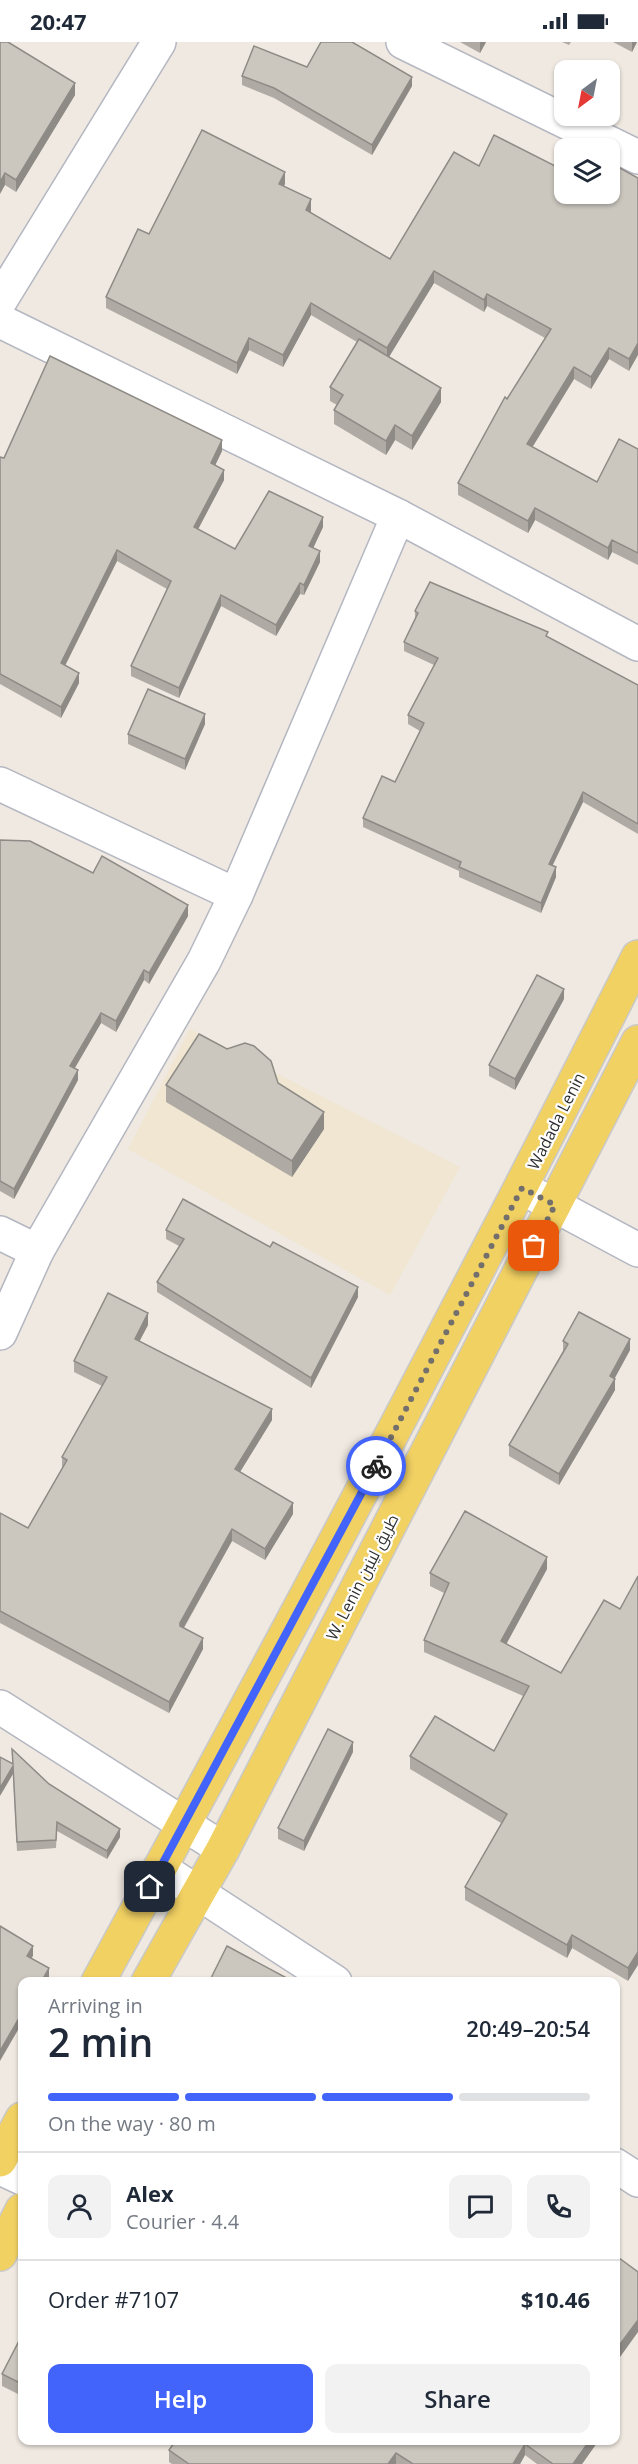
<!DOCTYPE html>
<html lang="en">
<head>
<meta charset="utf-8">
<style>
  body { margin:0; font-family:"Open Sans",Cairo,sans-serif; background:#f2f2f3; color:#1f2937; height:100vh; display:flex; flex-direction:column; font-size:22px; white-space:nowrap }
  * { box-sizing:border-box; margin:0 }
  p { font-size:20px; color:#747a83 }
  .icon { flex:none; width:33px; height:33px; fill:none; stroke:currentColor; stroke-width:2; stroke-linecap:round; stroke-linejoin:round }
  .map { position:relative; flex:1; overflow:hidden }
  .details { position:absolute; left:18px; top:1935px; width:602px; height:468px; display:flex; flex-direction:column; background:#fff; border-radius:12px; box-shadow:0 2px 4px #0004 }
  .details>* { flex:none }
  .needle { width:39px; rotate:212deg }
  .controls { position:absolute; left:554px; top:18px; display:grid; gap:12px }
  .controls a { display:grid; place-items:center; width:66px; height:66px; border-radius:12px; background:#fff; box-shadow:0 2px 4px #0004; font-size:30px }
  .pin { position:absolute; display:grid; place-items:center; width:51px; height:51px; color:#fff; margin:-26px; border-radius:12px; box-shadow:0 3px 9px #0006 }
  .courier { position:absolute; display:grid; place-items:center; width:60px; height:60px; margin:-30px; border:4px solid #4264fb; border-radius:50%; background:#fff; color:#222; box-shadow:0 2px 8px #0007 }
  .overview em { font-style:normal; font-weight:600 }
  .overview div { display:flex; flex-direction:column-reverse }
  .overview { display:flex; align-items:center; justify-content:space-between; height:102px; padding:0 30px }
  h1 { font-size:39px; font-weight:600; line-height:45px }
  .bar { display:grid; grid-template-columns:repeat(4,1fr); gap:9px 6px; align-content:center; height:72px; padding:0 30px }
  .bar i { height:8px; border-radius:4px; background:#e0e1e3 }
  .bar .current { background:#4264fb }
  .bar p { grid-column:span 4 }
  .line { display:flex; align-items:center; gap:15px; padding:0 30px; border-top:2px solid #e0e1e3 }
  .line div { flex:1 }
  .round { display:grid; place-items:center; flex:none; width:63px; height:63px; border-radius:12px; background:#f2f2f3 }
  .button { display:flex; gap:12px; margin-top:auto; padding:12px 30px }
  .button a { flex:1; height:69px; border-radius:12px; background:#4264fb; color:#fff; font-size:24px; font-weight:600; line-height:69px; text-align:center }
  .button a+a { background:#f2f2f3; color:#1f2937 }
  .status { display:flex; justify-content:space-between; align-items:center; height:42px; padding:0 30px; background:#fff; direction:ltr }
  .status svg { height:16px; fill:currentColor }
  .map>svg:first-child { display:block }
</style>
</head>
<body>
<div class="status"><b>20:47</b><svg viewBox="0 0 49 12"><path d="M0 12V9h3v3zM5 12V6h3v6zM10 12V3h3v9zM15 12V0h3v12zM26 1h20v11H26zM47 4h2v5h-2z"/></svg></div>
<div class="map">
<svg width="638" height="2422" viewBox="0 0 638 2422">
  <rect width="100%" height="100%" fill="#efe9e1"/>
  <!-- education -->
  <path fill="#f0e6d1" d="M 190,987 L 460,1125 L 390,1253 L 128,1107 Z"/>
  <g fill="none" stroke-linecap="round" stroke-linejoin="round">
    <defs>
      <g id="minor">
        <path d="M 403,0 L 638,115"/>
        <path d="M 0,259 L 159,0"/>
        <path d="M 0,279 L 398,474 L 638,602"/>
        <path d="M 0,742 L 236,853"/>
        <path d="M 522,1146 L 638,1208"/>
        <path d="M 0,1191 L 37,1209"/>
        <path d="M 0,1291 L 37,1209 L 204,919 L 236,853 L 398,474"/>
        <path d="M 0,1665 L 223,1807"/>
        <path d="M 160,1826 L 335,1940"/>
        <path d="M 615,2123 L 638,2138"/>
        <path d="M 0,2126 L 22,2136"/>
      </g>
      <g id="major">
        <path d="M 98,1940 C 283,1601 464,1260 638,915"/>
        <path d="M 148,1940 L 223,1807 L 638,1000"/>
        <path d="M 0,2118 L 22,2077"/>
        <path d="M 0,2212 L 22,2168"/>
      </g>
    </defs>
    <!-- minor casing -->
    <use href="#minor" stroke="#b4b7c1" stroke-width="36"/>
    <!-- major casing -->
    <use href="#major" stroke="#c9c9c9" stroke-width="36"/>
    <!-- minor -->
    <use href="#minor" stroke="#fff" stroke-width="33"/>
    <!-- major -->
    <use href="#major" stroke="#f2d163" stroke-width="33"/>
  </g>
  <!-- wall -->
  <g fill="#afaba4">
    <path d="M 0,0 L 75,53 L 16,150 L 5,143 Z"/>
    <path d="M 460,0 L 486,0 L 480,11 Z"/>
    <path d="M 562,0 L 571,0 L 569,3 Z"/>
    <path d="M 613,0 L 637,0 L 632,10 Z"/>
    <path d="M 307,25 L 412,44 L 372,113 L 274,56 L 242,43 L 242,34 Z"/>
    <path d="M 479,124 L 555,124 L 638,136 L 629,329 L 609,317 L 591,347 L 574,337 L 532,405 L 597,440 L 638,407 L 638,523 L 612,510 L 608,518 L 535,478 L 528,491 L 458,453 L 458,441 L 507,357 L 545,296 L 487,264 L 484,270 L 434,241 L 389,315 L 441,360 L 412,408 L 395,398 L 386,413 L 334,382 L 334,368 L 337,363 L 330,359 L 330,345 L 357,300 L 311,273 L 283,325 L 249,308 L 237,332 L 106,266 L 106,255 L 149,192 L 285,142 L 283,145 L 311,169 L 311,171 L 390,217 Z"/>
    <path d="M 222,409 L 215,423 L 224,438 L 198,487 L 235,507 L 323,485 L 313,506 L 320,520 L 304,553 L 300,552 L 276,594 L 221,564 L 179,656 L 131,634 L 131,624 L 167,547 L 117,519 L 65,623 L 79,641 L 61,676 L 0,642 L 0,415 L 4,416 Z"/>
    <path d="M 415,569 L 548,595 L 638,643 L 638,792 L 583,760 L 552,823 L 556,835 L 541,871 L 459,835 L 459,829 L 363,785 L 363,776 L 395,740 L 420,689 L 408,682 L 408,673 L 434,623 L 404,609 L 404,600 L 415,577 Z"/>
    <path d="M 205,682 L 185,728 L 128,702 L 128,692 Z"/>
    <path d="M 0,798 L 93,831 L 188,874 L 149,942 L 144,938 L 116,990 L 101,981 L 75,1026 L 78,1038 L 14,1157 L 0,1149 Z"/>
    <path d="M 564,957 L 515,1048 L 489,1034 L 489,1023 Z"/>
    <path d="M 278,1041 L 324,1087 L 292,1135 L 166,1060 L 166,1043 Z"/>
    <path d="M 166,1188 L 358,1255 L 311,1346 L 157,1250 L 157,1240 L 179,1204 L 166,1197 Z"/>
    <path d="M 148,1283 L 139,1299 L 272,1378 L 240,1430 L 293,1472 L 265,1518 L 232,1499 L 184,1586 L 203,1607 L 169,1671 L 0,1581 L 0,1471 L 28,1486 L 62,1426 L 62,1415 L 102,1344 L 74,1330 L 74,1319 Z"/>
    <path d="M 563,1299 L 630,1308 L 614,1337 L 615,1348 L 559,1443 L 509,1414 L 509,1403 L 563,1309 Z"/>
    <path d="M 547,1527 L 506,1602 L 561,1631 L 620,1567 L 638,1534 L 628,1939 L 572,1906 L 567,1916 L 465,1858 L 465,1845 L 501,1781 L 410,1727 L 410,1714 L 494,1709 L 523,1654 L 424,1610 L 424,1598 L 444,1551 L 430,1544 L 430,1531 Z"/>
    <path d="M 353,1710 L 304,1809 L 278,1797 L 278,1786 Z"/>
    <path d="M 0,1715 L 49,1742 L 120,1795 L 107,1817 L 57,1789 L 56,1806 L 17,1809 L 13,1732 Z"/>
    <path d="M 22,2293 L 22,2354 L 2,2344 L 2,2332 Z"/>
    <path d="M 599,2398 L 582,2422 L 537,2422 L 525,2413 L 520,2422 L 172,2422 L 169,2420 L 169,2408 Z"/>
  </g>
  <!-- shaded-wall -->
  <g fill="#8e8b86">
    <path d="M 480,0 L 486,0 L 480,11 Z"/>
    <path d="M 632,0 L 637,0 L 632,10 Z"/>
    <path d="M 412,35 L 412,44 L 372,113 L 372,103 Z"/>
    <path d="M 75,41 L 75,53 L 16,150 L 16,138 Z"/>
    <path d="M 285,130 L 285,142 L 279,154 L 279,142 Z"/>
    <path d="M 5,131 L 5,143 L 0,152 L 0,140 Z"/>
    <path d="M 311,157 L 311,169 L 306,180 L 306,168 Z"/>
    <path d="M 434,229 L 434,241 L 387,318 L 387,306 Z"/>
    <path d="M 487,252 L 487,264 L 484,270 L 484,258 Z"/>
    <path d="M 311,261 L 311,273 L 283,325 L 283,313 Z"/>
    <path d="M 249,296 L 249,308 L 237,332 L 237,321 Z"/>
    <path d="M 638,301 L 638,313 L 629,329 L 629,317 Z"/>
    <path d="M 609,306 L 609,317 L 591,347 L 591,335 Z"/>
    <path d="M 574,325 L 574,337 L 527,414 L 527,402 Z"/>
    <path d="M 441,346 L 441,360 L 412,408 L 412,394 Z"/>
    <path d="M 395,383 L 395,398 L 386,413 L 386,399 Z"/>
    <path d="M 222,398 L 222,409 L 211,432 L 211,421 Z"/>
    <path d="M 224,428 L 224,438 L 194,495 L 194,485 Z"/>
    <path d="M 535,466 L 535,478 L 528,491 L 528,479 Z"/>
    <path d="M 323,475 L 323,485 L 309,515 L 309,504 Z"/>
    <path d="M 612,498 L 612,510 L 608,518 L 608,506 Z"/>
    <path d="M 117,508 L 117,519 L 61,632 L 61,621 Z"/>
    <path d="M 320,509 L 320,520 L 304,553 L 304,543 Z"/>
    <path d="M 300,541 L 300,552 L 276,594 L 276,583 Z"/>
    <path d="M 221,553 L 221,564 L 179,656 L 179,646 Z"/>
    <path d="M 79,631 L 79,641 L 61,676 L 61,665 Z"/>
    <path d="M 205,672 L 205,682 L 185,728 L 185,717 Z"/>
    <path d="M 583,750 L 583,760 L 549,831 L 549,822 Z"/>
    <path d="M 556,825 L 556,835 L 541,871 L 541,861 Z"/>
    <path d="M 188,863 L 188,874 L 149,942 L 149,931 Z"/>
    <path d="M 144,928 L 144,938 L 116,990 L 116,979 Z"/>
    <path d="M 564,947 L 564,957 L 515,1048 L 515,1037 Z"/>
    <path d="M 101,971 L 101,981 L 70,1034 L 70,1024 Z"/>
    <path d="M 78,1028 L 78,1038 L 14,1157 L 14,1147 Z"/>
    <path d="M 324,1070 L 324,1087 L 292,1135 L 292,1119 Z"/>
    <path d="M 358,1245 L 358,1255 L 311,1346 L 311,1336 Z"/>
    <path d="M 148,1271 L 148,1283 L 135,1308 L 135,1297 Z"/>
    <path d="M 630,1297 L 630,1308 L 610,1345 L 610,1334 Z"/>
    <path d="M 615,1337 L 615,1348 L 559,1443 L 559,1432 Z"/>
    <path d="M 272,1367 L 272,1378 L 235,1438 L 235,1427 Z"/>
    <path d="M 293,1461 L 293,1472 L 265,1518 L 265,1507 Z"/>
    <path d="M 232,1487 L 232,1499 L 180,1592 L 180,1581 Z"/>
    <path d="M 547,1515 L 547,1527 L 501,1612 L 501,1599 Z"/>
    <path d="M 203,1596 L 203,1607 L 169,1671 L 169,1660 Z"/>
    <path d="M 353,1700 L 353,1710 L 304,1809 L 304,1799 Z"/>
    <path d="M 13,1724 L 13,1732 L 0,1754 L 0,1746 Z"/>
    <path d="M 120,1787 L 120,1795 L 107,1817 L 107,1809 Z"/>
    <path d="M 572,1893 L 572,1906 L 567,1916 L 567,1903 Z"/>
    <path d="M 33,1904 L 33,1914 L 27,1923 L 27,1914 Z"/>
    <path d="M 638,1910 L 638,1923 L 628,1939 L 628,1926 Z"/>
    <path d="M 49,1926 L 49,1936 L 47,1940 L 41,1940 Z"/>
    <path d="M 22,1971 L 22,1981 L 0,2019 L 0,2009 Z"/>
    <path d="M 638,2278 L 638,2290 L 615,2322 L 615,2309 Z"/>
    <path d="M 590,2398 L 599,2398 L 582,2422 L 573,2422 Z"/>
    <path d="M 525,2402 L 525,2413 L 520,2422 L 513,2422 Z"/>
    <path d="M 396,2411 L 396,2422 L 388,2422 Z"/>
  </g>
  <!-- building -->
  <g fill="#cbc7bf" stroke="#8e8b86" stroke-width="1.5">
    <path d="M 0,0 L 8,0 L 75,41 L 16,138 L 5,131 L 0,140 Z"/>
    <path d="M 321,0 L 352,0 L 412,35 L 372,103 L 274,46 L 242,34 L 254,4 L 307,25 Z"/>
    <path d="M 202,88 L 285,130 L 279,142 L 311,157 L 306,168 L 390,217 L 454,110 L 479,124 L 494,93 L 555,124 L 560,103 L 573,106 L 564,106 L 564,152 L 609,152 L 609,120 L 638,136 L 638,301 L 629,317 L 609,306 L 591,335 L 574,325 L 527,402 L 597,440 L 619,397 L 638,407 L 638,511 L 612,498 L 608,506 L 535,466 L 528,479 L 458,441 L 505,355 L 507,357 L 551,287 L 487,252 L 484,258 L 434,229 L 387,306 L 311,261 L 283,313 L 249,296 L 237,321 L 106,255 L 138,187 L 149,192 Z"/>
    <path d="M 359,297 L 441,346 L 412,394 L 395,383 L 386,399 L 334,368 L 343,353 L 330,345 Z"/>
    <path d="M 50,314 L 222,398 L 211,421 L 224,428 L 194,485 L 235,507 L 269,449 L 323,475 L 309,504 L 320,509 L 304,543 L 300,541 L 276,583 L 221,553 L 179,646 L 131,624 L 171,539 L 117,508 L 61,621 L 79,631 L 61,665 L 0,632 L 0,415 L 4,416 Z"/>
    <path d="M 430,540 L 548,590 L 546,594 L 638,643 L 638,782 L 583,750 L 549,822 L 556,825 L 541,861 L 459,825 L 461,820 L 363,776 L 382,734 L 395,740 L 424,681 L 408,673 L 438,616 L 404,600 L 418,571 L 415,569 Z"/>
    <path d="M 148,647 L 205,672 L 185,717 L 128,692 Z"/>
    <path d="M 0,798 L 30,799 L 93,831 L 102,814 L 188,863 L 149,931 L 144,928 L 116,979 L 101,971 L 70,1024 L 78,1028 L 14,1147 L 0,1139 Z"/>
    <path d="M 537,933 L 564,947 L 515,1037 L 489,1023 Z"/>
    <path d="M 199,992 L 227,1007 L 245,1001 L 254,1004 L 271,1019 L 278,1041 L 324,1070 L 292,1119 L 166,1043 Z"/>
    <path d="M 183,1157 L 270,1205 L 273,1200 L 358,1245 L 311,1336 L 157,1240 L 184,1197 L 166,1188 Z"/>
    <path d="M 108,1251 L 148,1271 L 135,1297 L 272,1367 L 235,1427 L 293,1461 L 265,1507 L 232,1487 L 180,1581 L 180,1584 L 203,1596 L 169,1660 L 0,1569 L 0,1471 L 28,1486 L 67,1418 L 62,1415 L 107,1335 L 74,1319 Z"/>
    <path d="M 579,1270 L 630,1297 L 610,1334 L 615,1337 L 559,1432 L 509,1403 L 568,1302 L 563,1299 Z"/>
    <path d="M 465,1469 L 547,1515 L 501,1599 L 561,1631 L 604,1558 L 620,1567 L 638,1534 L 638,1910 L 628,1926 L 572,1893 L 567,1903 L 465,1845 L 507,1772 L 410,1714 L 435,1674 L 494,1709 L 529,1644 L 424,1598 L 449,1541 L 430,1531 Z"/>
    <path d="M 328,1687 L 353,1700 L 304,1799 L 278,1786 Z"/>
    <path d="M 12,1707 L 49,1742 L 120,1787 L 107,1809 L 57,1780 L 56,1798 L 17,1800 L 13,1724 L 0,1746 L 0,1715 L 13,1722 Z"/>
    <path d="M 0,1884 L 33,1904 L 27,1914 L 49,1926 L 41,1940 L 22,1940 L 22,1971 L 0,2009 Z"/>
    <path d="M 227,1904 L 294,1940 L 209,1940 Z"/>
    <path d="M 615,2213 L 638,2230 L 638,2278 L 615,2309 Z"/>
    <path d="M 22,2293 L 22,2342 L 2,2332 Z"/>
    <path d="M 176,2398 L 590,2398 L 573,2422 L 553,2422 L 525,2402 L 513,2422 L 413,2422 L 396,2411 L 388,2422 L 189,2422 L 169,2408 Z"/>
  </g>
  <g fill="none" stroke-linecap="round" stroke-linejoin="round">
    <!-- done -->
    <path stroke="#726f6d" stroke-width="6" stroke-dasharray="0 10.8" d="M 376,1424 L 522,1146 L 555,1163 L 534,1204"/>
    <!-- route -->
    <path stroke="#4264fb" stroke-width="8" d="M 150,1845 L 376,1424"/>
  </g>
  <g text-anchor="middle" stroke-width="4.5" stroke-linejoin="round" paint-order="stroke">
    <!-- street labels -->
    <g font-size="16" fill="#2e2e2e" stroke="#fff">
      <text transform="translate(556 1079) rotate(-63)" y="6">Wadada Lenin</text>
      <text transform="translate(362 1535) rotate(-63)" y="6">W. Lenin طريق لينين</text>
    </g>
  </g>
</svg>
<div class="controls">
<a><svg class="needle" viewBox="-14 -14 28 28"><path d="M0-13l5 13h-10z" fill="#e53935"/><path d="M0 13l5-13h-10z" fill="#747a83"/></svg></a>
<a><svg class="icon" aria-label="layers" viewBox="0 0 24 24"><path d="M12 4l9 5-9 5-9-5zM3 14l9 5 9-5"/></svg></a>
</div>
<div class="pin" style="left:534px;top:1204px;background:#ea580c"><svg class="icon" aria-label="bag" viewBox="0 0 24 24"><path d="M5 8h14l-1 12H6zM9 8a3 3 0 0 1 6 0"/></svg></div>
<div class="pin" style="left:150px;top:1845px;background:#1f2937"><svg class="icon" aria-label="home" viewBox="0 0 24 24"><path d="M3 11l9-7 9 7M6 9v11h12V9"/></svg></div>
<div class="courier" style="left:376px;top:1424px"><svg class="icon" aria-label="bike" viewBox="0 0 24 24"><circle cx="6" cy="16" r="4"/><circle cx="18" cy="16" r="4"/><path d="M6 16l4-8h5l3 8M10 8l3 8H6M13 5h3"/></svg></div>
<section class="details">
<div class="overview"><div><h1>2 min</h1><p>Arriving in</p></div><em>20:49–20:54</em></div>
<div class="bar"><i class="current"></i><i class="current"></i><i class="current"></i><i></i><p>On the way · 80 m</p></div>
<div class="line" style="height:108px"><a class="round"><svg class="icon" aria-label="person" viewBox="0 0 24 24"><circle cx="12" cy="8" r="4"/><path d="M4 21q1-7 8-7t8 7"/></svg></a><div><b>Alex</b><p>Courier · 4.4</p></div><a class="round"><svg class="icon" aria-label="chat" viewBox="0 0 24 24"><path d="M4 5h16v11H9l-5 4z"/></svg></a><a class="round"><svg class="icon" aria-label="phone" viewBox="0 0 24 24"><path d="M5 4h4l2 5-3 2q2 4 5 5l2-3 5 2v4C11 20 4 13 5 4z"/></svg></a></div>
<div class="line" style="height:78px"><div>Order #7107</div><b>$10.46</b></div>
<div class="button"><a>Help</a><a>Share</a></div>
</section>
</div>
</body>
</html>
